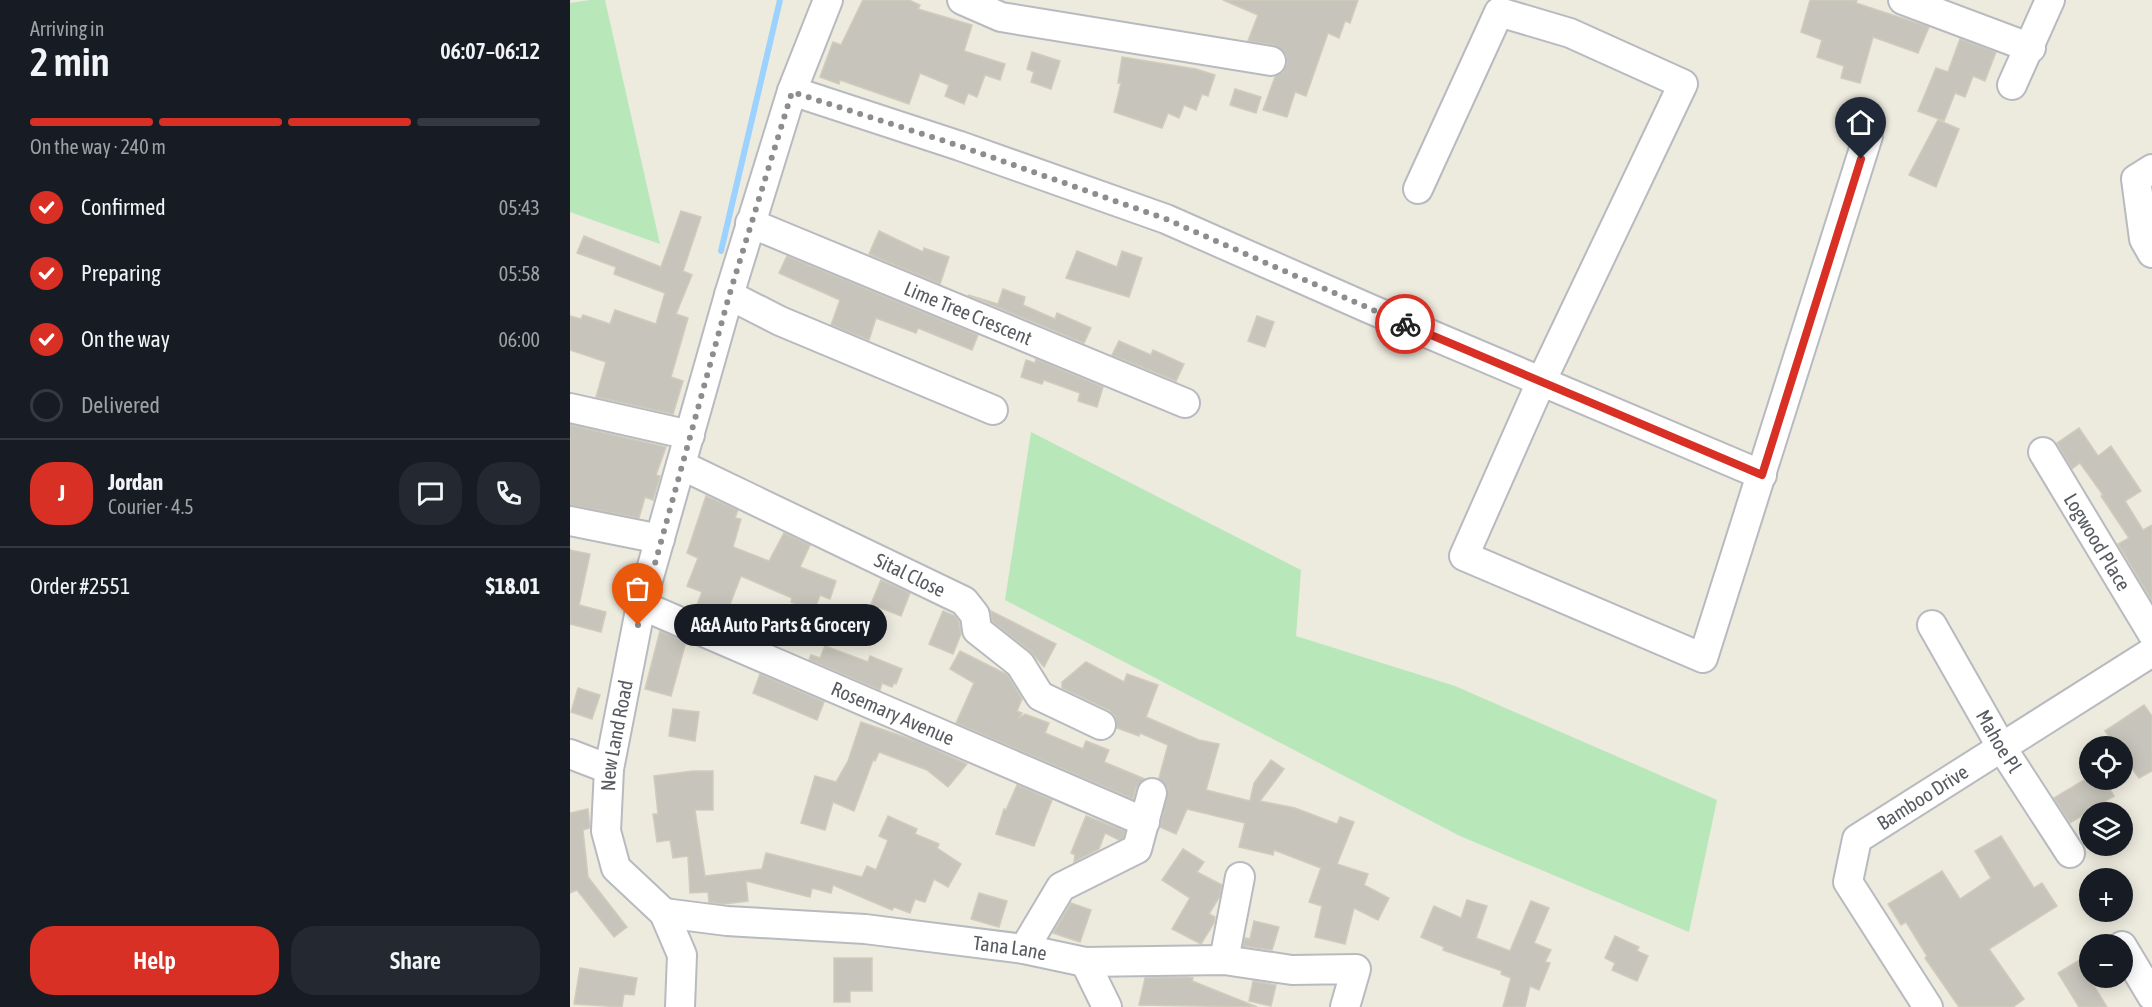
<!DOCTYPE html>
<html lang="en">
<head>
<meta charset="utf-8">
<style>
  body { margin:0; font-family:"Asap Condensed",sans-serif; background:#242831; color:#f1f3f6; height:100vh; display:flex; flex-direction:column; font-size:22px; white-space:nowrap }
  * { box-sizing:border-box; margin:0 }
  p { font-size:20px; color:#9ea1a6 }
  .icon { flex:none; width:33px; height:33px; fill:none; stroke:currentColor; stroke-width:2; stroke-linecap:round; stroke-linejoin:round }
  .map { position:relative; flex:1; overflow:hidden }
  .panel { display:flex; flex-direction:column; background:#171b24; width:570px }
  .panel>* { flex:none }
  .tools { position:absolute; left:1509px; top:736px; display:grid; gap:12px }
  .tools a { display:grid; place-items:center; width:54px; height:54px; border-radius:50%; background:#171b24; box-shadow:0 3px 15px #0003; font-size:30px }
  .pin { position:absolute; display:grid; place-items:center; width:51px; height:51px; color:#fff; margin:-62px -26px; border-radius:50% 50% 50% 0; rotate:-45deg; box-shadow:0 0 6px #0007 }
  .pin .icon { rotate:45deg }
  .courier { position:absolute; display:grid; place-items:center; width:60px; height:60px; margin:-30px; border:4px solid #d93025; border-radius:50%; background:#fff; color:#222; box-shadow:0 2px 8px #0007 }
  .bubble { position:absolute; height:42px; border-radius:21px; background:#171b24; box-shadow:0 3px 15px #0003; font-size:20px; font-weight:600; line-height:42px; text-align:center }
  .head em { font-style:normal; font-weight:600 }
  .head div { display:flex; flex-direction:column-reverse }
  .head { display:flex; align-items:center; justify-content:space-between; height:102px; padding:0 30px }
  h1 { font-size:39px; font-weight:600; line-height:45px }
  .bar { display:grid; grid-template-columns:repeat(4,1fr); gap:9px 6px; align-content:center; height:72px; padding:0 30px }
  .bar i { height:8px; border-radius:4px; background:#363941 }
  .bar .on { background:#d93025 }
  .bar p { grid-column:span 4 }
  .line { display:flex; align-items:center; gap:15px; padding:0 30px; border-top:2px solid #363941 }
  .line div { flex:1 }
  .round { display:grid; place-items:center; flex:none; width:63px; height:63px; border-radius:24px; background:#242831 }
  ol { padding:0 30px; list-style:none }
  li { display:flex; align-items:center; gap:18px; height:66px }
  li p { margin-inline-start:auto }
  li .icon { padding:6px; border-radius:50%; background:#d93025; color:#fff; stroke-width:4 }
  li:last-child { color:#9ea1a6 }
  li i { width:33px; height:33px; border:3px solid #363941; border-radius:50% }
  .action { display:flex; gap:12px; margin-top:auto; padding:12px 30px }
  .action a { flex:1; height:69px; border-radius:24px; background:#d93025; color:#fff; font-size:24px; font-weight:600; line-height:69px; text-align:center }
  .action a+a { background:#242831; color:#f1f3f6 }
  main { display:flex; flex:1; min-height:0 }
  .map>svg:first-child { display:block }
</style>
</head>
<body>
<main>
<section class="panel">
<div class="head"><div><h1>2 min</h1><p>Arriving in</p></div><em>06:07–06:12</em></div>
<div class="bar"><i class="on"></i><i class="on"></i><i class="on"></i><i></i><p>On the way · 240 m</p></div>
<ol>
<li><svg class="icon" aria-label="check" viewBox="0 0 24 24"><path d="M5 12l5 5 9-10"/></svg>Confirmed<p>05:43</p></li>
<li><svg class="icon" aria-label="check" viewBox="0 0 24 24"><path d="M5 12l5 5 9-10"/></svg>Preparing<p>05:58</p></li>
<li><svg class="icon" aria-label="check" viewBox="0 0 24 24"><path d="M5 12l5 5 9-10"/></svg>On the way<p>06:00</p></li>
<li><i></i>Delivered</li>
</ol>
<div class="line" style="height:108px"><b class="round" style="background:#d93025;color:#fff">J</b><div><b>Jordan</b><p>Courier · 4.5</p></div><a class="round"><svg class="icon" aria-label="chat" viewBox="0 0 24 24"><path d="M4 5h16v11H9l-5 4z"/></svg></a><a class="round"><svg class="icon" aria-label="phone" viewBox="0 0 24 24"><path d="M5 4h4l2 5-3 2q2 4 5 5l2-3 5 2v4C11 20 4 13 5 4z"/></svg></a></div>
<div class="line" style="height:78px"><div>Order #2551</div><b>$18.01</b></div>
<div class="action"><a>Help</a><a>Share</a></div>
</section>
<div class="map">
<svg width="1582" height="1007" viewBox="0 0 1582 1007">
  <rect width="100%" height="100%" fill="#edeade"/>
  <!-- green -->
  <g fill="#b8e7b9">
    <path d="M 20,0 L 35,0 L 90,244 L 0,212 L 0,3 Z"/>
    <path d="M 461,432 L 731,570 L 726,636 L 885,686 L 1147,800 L 1119,932 L 890,836 L 435,600 Z"/>
  </g>
  <g fill="none" stroke-linecap="round" stroke-linejoin="round">
    <!-- stream -->
    <path stroke="#9cd2ff" stroke-width="6" d="M 151,251 L 210,0"/>
  </g>
  <!-- building -->
  <g fill="#c7c4bb" stroke="#d1cbbc" stroke-width="1.5">
    <path d="M 293,0 L 339,0 L 350,5 L 348,9 L 402,25 L 394,51 L 435,64 L 430,80 L 415,75 L 407,97 L 398,93 L 394,104 L 375,96 L 379,85 L 350,73 L 339,104 L 270,80 L 269,84 L 250,77 L 263,42 L 271,45 Z"/>
    <path d="M 653,0 L 788,0 L 780,23 L 775,21 L 769,38 L 758,33 L 736,96 L 725,92 L 717,117 L 693,110 L 705,77 L 713,72 L 717,64 L 716,55 L 704,45 L 678,41 L 688,15 Z"/>
    <path d="M 1240,0 L 1287,0 L 1286,3 L 1359,27 L 1348,53 L 1303,37 L 1290,83 L 1271,78 L 1274,66 L 1247,57 L 1252,40 L 1231,32 Z"/>
    <path d="M 1390,39 L 1426,52 L 1415,81 L 1403,76 L 1395,97 L 1385,93 L 1374,121 L 1348,111 L 1366,68 L 1378,72 Z"/>
    <path d="M 462,52 L 490,61 L 481,89 L 461,82 L 464,72 L 457,69 Z"/>
    <path d="M 552,57 L 626,69 L 645,75 L 638,96 L 632,94 L 626,110 L 614,105 L 609,118 L 598,113 L 592,128 L 544,112 L 551,83 L 548,83 Z"/>
    <path d="M 665,89 L 691,97 L 686,113 L 660,105 Z"/>
    <path d="M 1368,120 L 1389,129 L 1366,187 L 1339,175 Z"/>
    <path d="M 111,211 L 131,217 L 113,271 L 122,275 L 106,314 L 118,318 L 101,377 L 113,381 L 103,414 L 26,397 L 36,362 L 0,350 L 0,316 L 11,319 L 13,315 L 40,324 L 45,310 L 86,324 L 95,293 L 44,274 L 46,267 L 7,253 L 14,236 L 91,267 Z"/>
    <path d="M 309,231 L 353,252 L 354,248 L 379,257 L 370,284 L 299,254 Z"/>
    <path d="M 507,251 L 547,267 L 552,251 L 572,258 L 559,297 L 496,278 Z"/>
    <path d="M 217,256 L 408,335 L 402,350 L 348,328 L 346,333 L 306,318 L 299,340 L 261,325 L 270,300 L 209,273 Z"/>
    <path d="M 433,289 L 455,297 L 453,305 L 485,319 L 487,313 L 521,328 L 514,343 L 398,295 L 428,304 Z"/>
    <path d="M 687,316 L 704,322 L 695,347 L 678,341 Z"/>
    <path d="M 549,341 L 581,355 L 583,350 L 614,364 L 606,381 L 542,355 Z"/>
    <path d="M 466,359 L 533,387 L 527,407 L 508,401 L 510,393 L 474,380 L 472,384 L 451,377 L 456,360 L 465,363 Z"/>
    <path d="M 0,425 L 96,447 L 86,475 L 90,476 L 83,500 L 75,497 L 69,518 L 0,505 Z"/>
    <path d="M 1509,428 L 1528,456 L 1541,446 L 1571,491 L 1555,501 L 1573,530 L 1582,525 L 1582,601 L 1548,544 L 1559,538 L 1531,496 L 1533,495 L 1510,463 L 1502,469 L 1487,443 Z"/>
    <path d="M 136,496 L 168,510 L 165,518 L 171,519 L 163,547 L 199,561 L 214,533 L 240,545 L 230,567 L 266,581 L 260,599 L 250,595 L 244,611 L 221,602 L 222,598 L 171,576 L 153,622 L 125,610 L 132,592 L 117,586 L 128,558 L 117,553 Z"/>
    <path d="M 0,550 L 20,554 L 9,605 L 36,612 L 31,632 L 0,624 Z"/>
    <path d="M 311,580 L 340,593 L 331,616 L 301,604 Z"/>
    <path d="M 373,611 L 385,616 L 389,622 L 391,634 L 383,654 L 359,644 Z"/>
    <path d="M 421,611 L 486,644 L 474,667 L 460,651 L 422,621 Z"/>
    <path d="M 90,631 L 116,642 L 101,696 L 75,689 Z"/>
    <path d="M 255,646 L 298,662 L 300,656 L 332,669 L 326,684 L 324,683 L 322,687 L 312,683 L 310,690 L 239,660 L 241,655 L 250,658 Z"/>
    <path d="M 390,651 L 438,675 L 452,699 L 447,711 L 452,713 L 448,719 L 455,714 L 479,723 L 475,733 L 513,749 L 516,741 L 539,750 L 534,762 L 575,779 L 566,788 L 563,799 L 386,723 L 404,683 L 380,669 Z"/>
    <path d="M 516,662 L 554,682 L 557,674 L 588,685 L 576,717 L 629,740 L 649,744 L 636,790 L 680,801 L 684,783 L 701,760 L 714,769 L 690,801 L 725,808 L 767,824 L 770,817 L 784,822 L 767,864 L 798,874 L 794,885 L 819,898 L 808,920 L 784,908 L 775,944 L 745,937 L 752,906 L 739,902 L 751,868 L 704,850 L 703,855 L 669,847 L 675,823 L 617,809 L 606,834 L 590,827 L 598,789 L 589,778 L 598,745 L 570,733 L 569,736 L 547,728 L 545,716 L 539,710 L 492,688 L 492,682 Z"/>
    <path d="M 190,674 L 254,702 L 247,720 L 183,693 Z"/>
    <path d="M 8,688 L 30,695 L 22,719 L 1,712 Z"/>
    <path d="M 1574,705 L 1582,716 L 1582,771 L 1569,778 L 1552,755 L 1552,747 L 1546,747 L 1535,731 Z"/>
    <path d="M 103,709 L 129,712 L 125,741 L 99,736 Z"/>
    <path d="M 291,722 L 346,741 L 397,764 L 378,787 L 357,770 L 309,752 L 305,761 L 303,760 L 284,811 L 263,802 L 255,830 L 231,823 L 245,776 L 266,782 L 278,761 Z"/>
    <path d="M 123,771 L 143,771 L 143,810 L 125,810 L 135,876 L 192,869 L 196,853 L 292,877 L 297,866 L 306,870 L 318,840 L 309,836 L 318,816 L 347,829 L 345,834 L 369,844 L 367,848 L 391,864 L 378,887 L 364,879 L 355,902 L 345,899 L 340,913 L 324,907 L 322,910 L 263,885 L 261,893 L 242,888 L 240,897 L 176,881 L 178,901 L 154,904 L 139,902 L 138,892 L 120,893 L 118,856 L 103,858 L 100,840 L 87,842 L 83,814 L 88,814 L 84,776 Z"/>
    <path d="M 1514,780 L 1534,780 L 1544,796 L 1500,823 L 1484,798 Z"/>
    <path d="M 447,785 L 482,800 L 464,846 L 426,834 L 434,809 L 436,810 Z"/>
    <path d="M 18,809 L 20,828 L 13,830 L 18,877 L 57,927 L 44,937 L 7,890 L 0,893 L 0,813 Z"/>
    <path d="M 516,816 L 555,831 L 553,838 L 549,840 L 535,833 L 529,849 L 504,862 L 505,855 L 501,853 Z"/>
    <path d="M 1431,836 L 1464,888 L 1472,883 L 1487,906 L 1419,949 L 1454,999 L 1443,1007 L 1389,1007 L 1355,958 L 1357,956 L 1336,922 L 1331,925 L 1318,904 L 1372,871 L 1390,899 L 1421,878 L 1405,851 Z"/>
    <path d="M 613,849 L 634,862 L 627,872 L 652,885 L 650,896 L 639,914 L 645,917 L 644,923 L 631,944 L 602,929 L 620,898 L 592,880 Z"/>
    <path d="M 409,893 L 437,901 L 429,927 L 401,919 Z"/>
    <path d="M 897,900 L 917,906 L 906,938 L 940,951 L 961,901 L 979,908 L 964,943 L 981,950 L 975,962 L 980,963 L 969,990 L 960,986 L 955,1007 L 933,1007 L 941,978 L 931,974 L 932,971 L 873,950 L 874,947 L 851,937 L 864,906 L 891,918 Z"/>
    <path d="M 501,903 L 521,910 L 510,942 L 483,933 Z"/>
    <path d="M 684,921 L 709,927 L 702,950 L 673,946 L 675,938 L 680,939 Z"/>
    <path d="M 1045,936 L 1069,947 L 1067,951 L 1078,956 L 1067,981 L 1042,970 L 1045,963 L 1035,958 Z"/>
    <path d="M 264,958 L 302,958 L 302,991 L 280,991 L 280,1002 L 264,1002 Z"/>
    <path d="M 1511,959 L 1520,978 L 1524,980 L 1521,981 L 1537,1007 L 1509,1007 L 1488,973 Z"/>
    <path d="M 10,968 L 67,978 L 64,995 L 54,994 L 52,1007 L 4,1004 Z"/>
    <path d="M 617,977 L 623,978 L 622,981 L 687,1007 L 569,1005 L 575,978 Z"/>
    <path d="M 683,981 L 706,985 L 701,1006 L 679,1001 Z"/>
  </g>
  <g fill="none" stroke-linecap="round" stroke-linejoin="round">
    <defs>
      <g id="minor">
        <path d="M 392,0 L 431,17 L 701,61"/>
        <path d="M 1333,0 L 1461,48"/>
        <path d="M 1442,85 L 1480,0"/>
        <path d="M 222,91 L 390,146 L 596,219 L 798,308 L 1192,475"/>
        <path d="M 1582,169 L 1566,179 L 1574,239 L 1582,253"/>
        <path d="M 848,189 L 929,12 L 1000,33 L 1113,84 L 971,382 L 894,556 L 1133,658 L 1298,136"/>
        <path id="s1" d="M 180,223 L 615,403"/>
        <path d="M 159,295 L 210,321 L 423,410"/>
        <path d="M 0,408 L 120,435"/>
        <path id="s2" d="M 1473,452 L 1582,633"/>
        <path id="s3" d="M 111,465 L 394,601 L 405,615 L 407,630 L 450,664 L 470,696 L 531,725"/>
        <path d="M 0,521 L 90,539"/>
        <path id="s4" d="M 71,605 L 575,822"/>
        <path id="s5" d="M 1362,625 L 1432,748 L 1500,853"/>
        <path d="M 0,754 L 39,769"/>
        <path id="s6" d="M 94,913 L 157,921 L 295,929 L 454,949 L 515,962 L 654,960 L 722,970 L 786,969 L 775,1007"/>
        <path d="M 1552,946 L 1582,996"/>
        <path d="M 454,949 L 491,887 L 567,849 L 582,793"/>
        <path d="M 654,960 L 670,877"/>
        <path d="M 515,962 L 537,1007"/>
        <path id="s7" d="M 110,1007 L 112,955 L 94,913 L 46,868 L 36,831 L 39,769 L 71,605 L 159,295 L 222,91 L 258,0"/>
        <path id="s8" d="M 1358,1007 L 1278,882 L 1287,839 L 1582,652"/>
      </g>
    </defs>
    <!-- minor casing -->
    <use href="#minor" stroke="#b7babf" stroke-width="32"/>
    <!-- minor -->
    <use href="#minor" stroke="#fff" stroke-width="28"/>
  </g>
  <g fill="none" stroke-linecap="round" stroke-linejoin="round">
    <!-- done -->
    <path stroke="#8c8e8d" stroke-width="6" stroke-dasharray="0 10.8" d="M 68,625 L 159,296 L 222,92 L 390,146 L 596,219 L 835,324"/>
    <!-- route -->
    <path stroke="#d93025" stroke-width="8" d="M 835,324 L 1192,475 L 1291,159"/>
  </g>
  <g text-anchor="middle" stroke-width="6" stroke-linejoin="round" paint-order="stroke">
    <!-- street labels -->
    <g font-size="20" fill="#585c61" stroke="#fff">
      <text dy="7" stroke="none"><textPath href="#s1" startOffset="236">Lime Tree Crescent</textPath></text>
      <text dy="7" stroke="none"><textPath href="#s2" startOffset="105">Logwood Place</textPath></text>
      <text dy="7" stroke="none"><textPath href="#s3" startOffset="254">Sital Close</textPath></text>
      <text dy="7" stroke="none"><textPath href="#s4" startOffset="274">Rosemary Avenue</textPath></text>
      <text dy="7" stroke="none"><textPath href="#s7" startOffset="298">New Land Road</textPath></text>
      <text dy="7" stroke="none"><textPath href="#s5" startOffset="134">Mahoe Pl</textPath></text>
      <text dy="7" stroke="none"><textPath href="#s8" startOffset="270">Bamboo Drive</textPath></text>
      <text dy="7" stroke="none"><textPath href="#s6" startOffset="348">Tana Lane</textPath></text>
    </g>
  </g>
</svg>
<div class="tools">
<a><svg class="icon" aria-label="locate" viewBox="0 0 24 24"><circle cx="12" cy="12" r="6"/><path d="M12 2v4M12 18v4M2 12h4M18 12h4"/></svg></a>
<a><svg class="icon" aria-label="layers" viewBox="0 0 24 24"><path d="M12 4l9 5-9 5-9-5zM3 14l9 5 9-5"/></svg></a>
<a>+</a>
<a>−</a>
</div>
<div class="pin" style="left:68px;top:625px;background:#ea580c"><svg class="icon" aria-label="bag" viewBox="0 0 24 24"><path d="M5 8h14l-1 12H6zM9 8a3 3 0 0 1 6 0"/></svg></div>
<div class="pin" style="left:1291px;top:159px;background:#1f2937"><svg class="icon" aria-label="home" viewBox="0 0 24 24"><path d="M3 11l9-7 9 7M6 9v11h12V9"/></svg></div>
<div class="courier" style="left:835px;top:324px"><svg class="icon" aria-label="bike" viewBox="0 0 24 24"><circle cx="6" cy="16" r="4"/><circle cx="18" cy="16" r="4"/><path d="M6 16l4-8h5l3 8M10 8l3 8H6M13 5h3"/></svg></div>
<div class="bubble" style="left:104px;top:604px;width:213px">A&amp;A Auto Parts &amp; Grocery</div>
</div>
</main>
</body>
</html>
